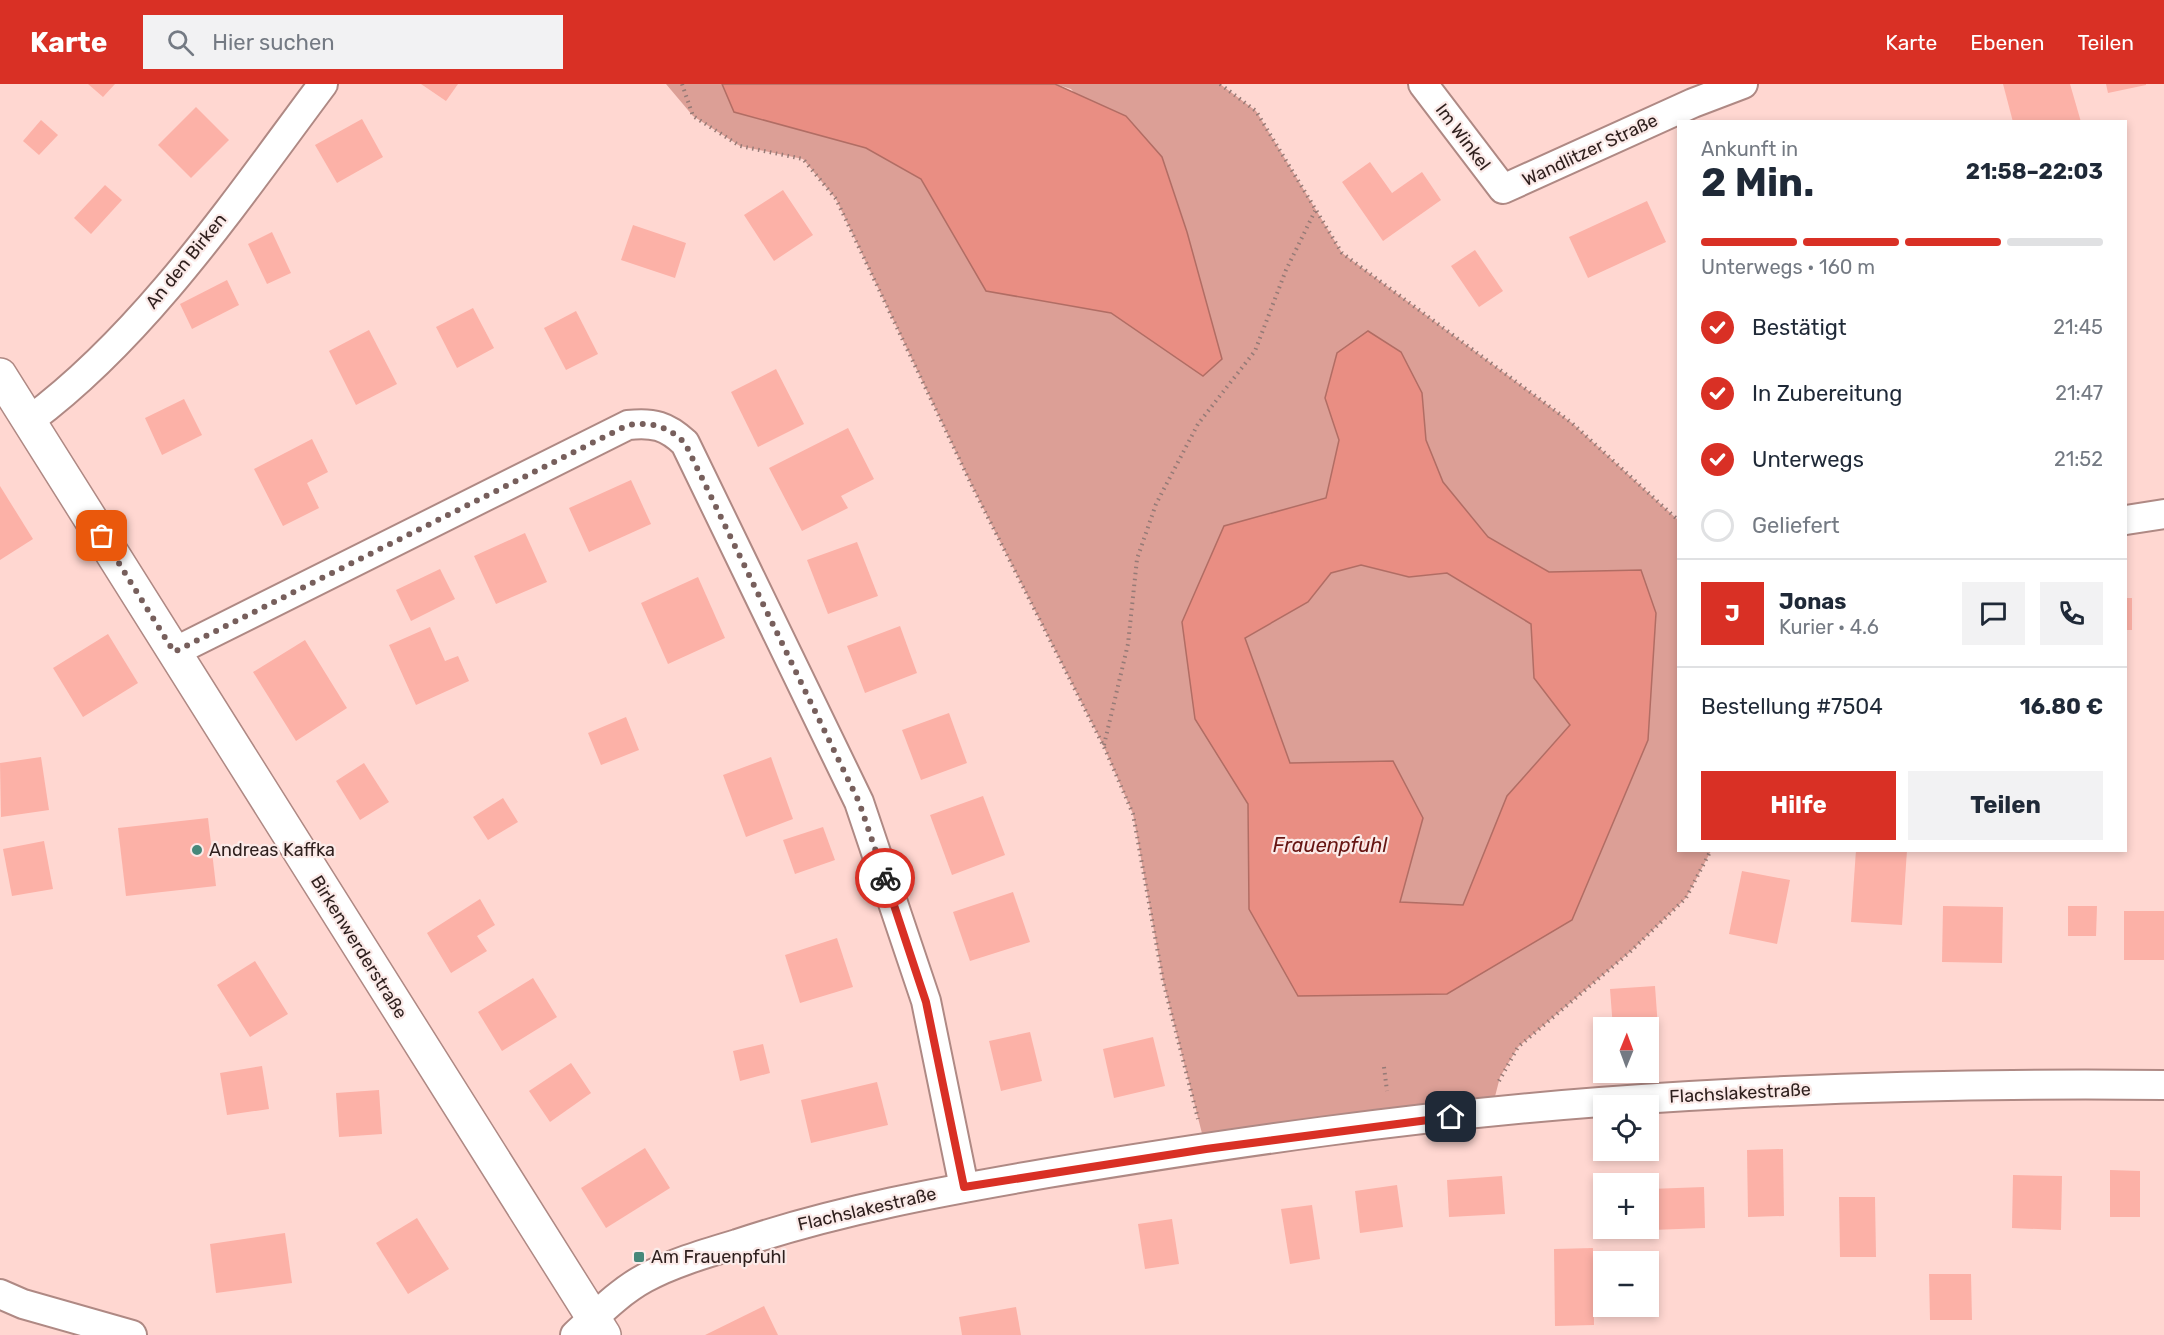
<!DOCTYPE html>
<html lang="de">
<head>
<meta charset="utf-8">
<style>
  body { margin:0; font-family:Rubik,sans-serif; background:#f2f2f3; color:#1f2937; height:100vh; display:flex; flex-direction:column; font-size:22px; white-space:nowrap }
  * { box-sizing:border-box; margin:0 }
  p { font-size:20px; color:#747a83 }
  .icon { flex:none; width:33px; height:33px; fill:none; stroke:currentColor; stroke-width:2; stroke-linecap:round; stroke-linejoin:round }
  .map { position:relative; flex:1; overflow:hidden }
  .sheet { position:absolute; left:1677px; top:36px; width:450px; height:732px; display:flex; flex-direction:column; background:#fff; border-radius:0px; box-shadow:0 3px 9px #0003 }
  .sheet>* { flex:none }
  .needle { width:39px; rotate:1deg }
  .controls { position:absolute; left:1593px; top:933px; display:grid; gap:12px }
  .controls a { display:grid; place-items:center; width:66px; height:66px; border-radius:0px; background:#fff; box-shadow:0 3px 9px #0003; font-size:30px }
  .pin { position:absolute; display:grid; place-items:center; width:51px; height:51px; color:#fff; margin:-26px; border-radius:12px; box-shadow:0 3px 9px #0006 }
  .courier { position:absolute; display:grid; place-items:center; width:60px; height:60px; margin:-30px; border:4px solid #d93025; border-radius:50%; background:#fff; color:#222; box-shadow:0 2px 8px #0007 }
  .summary em { font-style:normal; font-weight:700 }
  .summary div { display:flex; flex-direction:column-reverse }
  .summary { display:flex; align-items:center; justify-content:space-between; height:102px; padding:0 24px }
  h1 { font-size:39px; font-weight:700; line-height:45px }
  .bar { display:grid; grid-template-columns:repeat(4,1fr); gap:9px 6px; align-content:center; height:72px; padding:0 24px }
  .bar i { height:8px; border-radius:4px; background:#e0e1e3 }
  .bar .active { background:#d93025 }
  .bar p { grid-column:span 4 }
  .line { display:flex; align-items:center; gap:15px; padding:0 24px; border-top:2px solid #e0e1e3 }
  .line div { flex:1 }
  .round { display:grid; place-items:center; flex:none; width:63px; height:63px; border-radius:0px; background:#f2f2f3 }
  ol { padding:0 24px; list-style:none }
  li { display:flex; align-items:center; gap:18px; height:66px }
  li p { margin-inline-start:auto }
  li .icon { padding:6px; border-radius:50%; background:#d93025; color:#fff; stroke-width:4 }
  li:last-child { color:#747a83 }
  li i { width:33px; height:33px; border:3px solid #e0e1e3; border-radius:50% }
  .button { display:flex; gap:12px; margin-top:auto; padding:12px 24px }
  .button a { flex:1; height:69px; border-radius:0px; background:#d93025; color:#fff; font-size:24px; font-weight:700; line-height:69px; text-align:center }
  .button a+a { background:#f2f2f3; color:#1f2937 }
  header { display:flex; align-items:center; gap:36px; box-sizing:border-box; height:84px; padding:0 30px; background:#d93025; color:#fff }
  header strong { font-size:28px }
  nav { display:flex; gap:33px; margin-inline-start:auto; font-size:21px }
  .search { width:420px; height:54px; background:#f2f2f3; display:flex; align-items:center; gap:15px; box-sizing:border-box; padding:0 21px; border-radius:0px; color:#747a83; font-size:22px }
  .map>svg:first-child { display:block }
</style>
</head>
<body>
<header>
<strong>Karte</strong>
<div class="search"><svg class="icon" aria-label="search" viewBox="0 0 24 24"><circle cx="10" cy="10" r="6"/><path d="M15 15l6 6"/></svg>Hier suchen</div>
<nav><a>Karte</a><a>Ebenen</a><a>Teilen</a></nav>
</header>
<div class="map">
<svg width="2164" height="1251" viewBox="0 0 2164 1251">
  <rect width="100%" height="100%" fill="#ffd7d1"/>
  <!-- green -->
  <g fill="#dc9f96" fill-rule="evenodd">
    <path d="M 666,0 L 722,0 L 734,28 L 866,64 L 921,95 L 986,207 L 1111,229 L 1203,292 L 1187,148 L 1176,121 L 1071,5 L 1055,0 L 1220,0 L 1256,27 L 1342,169 L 1572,339 L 1678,436 L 1678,766 L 1711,767 L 1686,814 L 1630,868 L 1518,963 L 1500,993 L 1491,1028 L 1206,1065 L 1163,897 L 1133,730 L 1104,663 L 972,402 L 836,115 L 803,75 L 740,62 L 693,32 ZM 1337,269 L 1422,309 L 1426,356 L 1443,398 L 1488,453 L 1549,488 L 1648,656 L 1446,910 L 1249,825 L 1248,720 L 1224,442 L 1326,414 L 1339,356 L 1325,313 Z"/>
    <path d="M 1361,481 L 1409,493 L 1447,489 L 1532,540 L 1534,594 L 1570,641 L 1507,712 L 1463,821 L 1400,818 L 1423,734 L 1393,677 L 1290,679 L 1245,554 L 1308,518 L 1331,489 Z"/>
  </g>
  <!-- water -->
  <g fill="#e98e83" stroke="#b16d64" stroke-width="1.5" fill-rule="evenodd">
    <path d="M 722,0 L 1055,0 L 1126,32 L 1162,73 L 1187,148 L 1222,275 L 1203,292 L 1111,229 L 986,207 L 921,95 L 866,64 L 734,28 Z"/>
    <path d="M 1368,247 L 1401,268 L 1422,309 L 1426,356 L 1443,398 L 1488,453 L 1549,488 L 1641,486 L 1656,529 L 1648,656 L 1572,836 L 1447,910 L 1298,912 L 1249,825 L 1248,720 L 1195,635 L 1182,538 L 1224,442 L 1326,414 L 1339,356 L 1325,314 L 1337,269 ZM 1361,481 L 1409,493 L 1447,489 L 1531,540 L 1534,594 L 1570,641 L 1507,712 L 1463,821 L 1400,818 L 1423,734 L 1393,677 L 1290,679 L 1245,554 L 1308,518 L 1331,489 Z"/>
  </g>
  <!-- building -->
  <g fill="#fcb1a7">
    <path d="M 88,0 L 115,0 L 103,13 Z"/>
    <path d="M 421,0 L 458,0 L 446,17 Z"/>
    <path d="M 2003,0 L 2070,0 L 2081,38 L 2013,38 Z"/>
    <path d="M 2106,0 L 2146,0 L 2146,1 L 2108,9 Z"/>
    <path d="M 196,23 L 229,56 L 191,94 L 158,61 Z"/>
    <path d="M 362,35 L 383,73 L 337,99 L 315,61 Z"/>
    <path d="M 41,36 L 58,51 L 39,71 L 23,57 Z"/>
    <path d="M 1370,78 L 1392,109 L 1422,88 L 1441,116 L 1383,157 L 1342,98 Z"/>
    <path d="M 105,101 L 122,116 L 91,150 L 74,134 Z"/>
    <path d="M 783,106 L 813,151 L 774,177 L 744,131 Z"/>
    <path d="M 1647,117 L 1666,158 L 1588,194 L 1569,153 Z"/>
    <path d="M 633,141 L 686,159 L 675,194 L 621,176 Z"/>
    <path d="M 272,148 L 291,189 L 267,200 L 248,160 Z"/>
    <path d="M 1475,166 L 1503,207 L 1479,223 L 1451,182 Z"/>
    <path d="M 227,196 L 239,221 L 192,245 L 180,220 Z"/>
    <path d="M 473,224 L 494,264 L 457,284 L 436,243 Z"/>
    <path d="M 576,227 L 598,270 L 566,286 L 544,244 Z"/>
    <path d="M 369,246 L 397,300 L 356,321 L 329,267 Z"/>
    <path d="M 776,285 L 804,340 L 758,363 L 731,308 Z"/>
    <path d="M 184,315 L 202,351 L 162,371 L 145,334 Z"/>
    <path d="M 848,344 L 874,395 L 841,412 L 848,424 L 802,447 L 769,384 Z"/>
    <path d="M 312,355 L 328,388 L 307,399 L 319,424 L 283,442 L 254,385 Z"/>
    <path d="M 631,396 L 651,440 L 589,468 L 569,424 Z"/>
    <path d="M 0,402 L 33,455 L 0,476 Z"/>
    <path d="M 525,449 L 547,498 L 496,520 L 474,472 Z"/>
    <path d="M 857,458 L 878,512 L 828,530 L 807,476 Z"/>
    <path d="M 440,485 L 455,515 L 411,537 L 396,506 Z"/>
    <path d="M 698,493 L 725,554 L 668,580 L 641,519 Z"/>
    <rect x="2126" y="514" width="6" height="32"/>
    <path d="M 900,542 L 917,589 L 865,609 L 847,562 Z"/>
    <path d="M 430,543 L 445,577 L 458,572 L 469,597 L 416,621 L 389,561 Z"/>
    <path d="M 108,550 L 138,599 L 83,633 L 53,584 Z"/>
    <path d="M 305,556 L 347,624 L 296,657 L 253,588 Z"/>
    <path d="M 949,629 L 967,679 L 921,696 L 902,646 Z"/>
    <path d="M 626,633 L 639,666 L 601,681 L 588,649 Z"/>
    <path d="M 41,673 L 49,726 L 1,733 L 0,679 Z"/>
    <path d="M 771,673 L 793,735 L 746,753 L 723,691 Z"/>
    <path d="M 364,679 L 389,718 L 360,736 L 336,697 Z"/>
    <path d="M 983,712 L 1005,771 L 952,791 L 930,731 Z"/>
    <path d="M 503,714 L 518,738 L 488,756 L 473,733 Z"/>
    <path d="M 208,734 L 216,802 L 126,812 L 118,744 Z"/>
    <path d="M 823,743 L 835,776 L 795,790 L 783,756 Z"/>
    <path d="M 44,757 L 53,805 L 12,812 L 3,765 Z"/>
    <path d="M 1856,766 L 1907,766 L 1902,841 L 1851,838 Z"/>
    <path d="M 1742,787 L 1790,796 L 1777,860 L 1729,850 Z"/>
    <path d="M 1013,808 L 1030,858 L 970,877 L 953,828 Z"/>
    <path d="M 480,815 L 495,841 L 477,852 L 487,867 L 451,889 L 427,849 Z"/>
    <path d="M 1943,822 L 2003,823 L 2002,879 L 1942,878 Z"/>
    <path d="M 2068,822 L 2097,822 L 2096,852 L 2068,852 Z"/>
    <rect x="2124" y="827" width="40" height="49"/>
    <path d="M 837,854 L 853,903 L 800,919 L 785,871 Z"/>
    <path d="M 255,877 L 288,930 L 250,953 L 217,901 Z"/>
    <path d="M 533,894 L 557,933 L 502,967 L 478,928 Z"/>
    <path d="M 1655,902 L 1659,958 L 1648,958 L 1648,944 L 1613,944 L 1610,905 Z"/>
    <path d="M 1030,948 L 1042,997 L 1001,1007 L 989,957 Z"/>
    <path d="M 1153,953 L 1165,1002 L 1114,1014 L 1103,965 Z"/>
    <path d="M 763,960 L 770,989 L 740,997 L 733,967 Z"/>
    <path d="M 571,979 L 591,1009 L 550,1038 L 529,1007 Z"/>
    <path d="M 262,982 L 269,1025 L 227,1031 L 220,989 Z"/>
    <path d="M 877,998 L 888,1041 L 811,1059 L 801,1016 Z"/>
    <path d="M 379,1006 L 382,1050 L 339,1053 L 336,1009 Z"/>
    <path d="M 645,1064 L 670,1104 L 606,1144 L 581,1104 Z"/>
    <path d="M 1783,1065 L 1784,1132 L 1748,1133 L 1747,1066 Z"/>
    <path d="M 2110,1086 L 2140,1087 L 2140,1133 L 2110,1133 Z"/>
    <path d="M 2013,1091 L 2062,1092 L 2061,1146 L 2012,1144 Z"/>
    <path d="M 1502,1092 L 1505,1130 L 1449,1133 L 1447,1096 Z"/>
    <path d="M 1397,1101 L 1403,1143 L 1360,1149 L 1355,1107 Z"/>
    <path d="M 1704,1103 L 1705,1144 L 1652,1146 L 1650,1105 Z"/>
    <path d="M 1839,1113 L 1875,1113 L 1876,1173 L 1840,1173 Z"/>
    <path d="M 1312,1121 L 1320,1175 L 1290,1180 L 1281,1125 Z"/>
    <path d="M 417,1134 L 449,1185 L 408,1210 L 376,1159 Z"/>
    <path d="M 1172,1135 L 1179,1180 L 1145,1185 L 1138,1140 Z"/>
    <path d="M 285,1149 L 292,1199 L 216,1209 L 210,1160 Z"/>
    <path d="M 1593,1164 L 1594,1241 L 1555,1242 L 1554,1165 Z"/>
    <path d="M 1929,1190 L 1971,1190 L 1972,1236 L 1930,1236 Z"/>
    <path d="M 764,1222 L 778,1251 L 705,1251 Z"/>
    <path d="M 1016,1223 L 1021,1251 L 962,1251 L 959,1233 Z"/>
  </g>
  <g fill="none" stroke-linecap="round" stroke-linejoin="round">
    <defs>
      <g id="street">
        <path d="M 1423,0 L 1503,105 L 1693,19 L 1743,0"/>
        <path d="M 30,336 C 146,250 237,115 323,0"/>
        <path d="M 2126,436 L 2164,430"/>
        <path d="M 174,568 L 628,341 C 653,338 667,342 685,359 L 859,718 L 926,917 L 964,1103"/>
        <path d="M 0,1210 L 23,1220 L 132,1251"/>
        <path d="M 575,1251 C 597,1231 619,1208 645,1194 C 672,1179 707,1169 737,1160 C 838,1126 943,1107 1048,1089 C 1230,1059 1415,1032 1600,1018 C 1788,1004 1976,999 2164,1001"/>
      </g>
      <path id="primary" d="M 0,291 L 604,1251"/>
    </defs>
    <!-- street casing -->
    <use href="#street" stroke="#af8984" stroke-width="32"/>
    <!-- primary casing -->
    <use href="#primary" stroke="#af8984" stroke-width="36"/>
    <!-- path -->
    <g stroke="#957a76" stroke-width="4" stroke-dasharray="1.5 4.5" stroke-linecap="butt">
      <path d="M 682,0 L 693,32 L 740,62 L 803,75 L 836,115 L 972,402 L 1104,663 L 1133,730 L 1163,897 L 1198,1035"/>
      <path d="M 1220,0 L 1256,27 L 1342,169 L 1572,339 L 1678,436"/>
      <path d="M 1104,661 L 1128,560 L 1137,475 L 1156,420 L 1198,340 L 1255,267 L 1286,186 L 1315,127"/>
      <path d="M 1384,983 L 1387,1007"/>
      <path d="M 1499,997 L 1518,963 L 1630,868 L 1686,814 L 1711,766"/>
    </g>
    <!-- street -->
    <use href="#street" stroke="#fff" stroke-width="28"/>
    <!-- primary -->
    <use href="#primary" stroke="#fff" stroke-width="33"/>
  </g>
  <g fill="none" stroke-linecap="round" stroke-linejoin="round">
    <!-- done -->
    <path stroke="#775f5c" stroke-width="6" stroke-dasharray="0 10.8" d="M 102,452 L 174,568 L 628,341 C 653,338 667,342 685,359 L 859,718 L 885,794"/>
    <!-- route -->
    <path stroke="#d93025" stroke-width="8" d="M 885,794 L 926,918 L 964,1103 L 1206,1065 L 1451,1033"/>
  </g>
  <!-- markers -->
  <g fill="#46887a" stroke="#fbeae8" stroke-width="2">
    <circle cx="197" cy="766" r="6"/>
    <rect x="633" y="1167" width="12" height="12" rx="3"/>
  </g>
  <g text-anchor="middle" stroke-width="4.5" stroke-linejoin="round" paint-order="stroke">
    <!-- street labels -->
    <g font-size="18" fill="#2e1f1d" stroke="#fbeae8">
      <text transform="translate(1463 53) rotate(53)" y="6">Im Winkel</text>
      <text transform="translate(1590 66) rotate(-25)" y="6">Wandlitzer Straße</text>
      <text transform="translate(186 177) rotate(-51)" y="6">An den Birken</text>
      <text transform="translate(359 863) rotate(58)" y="6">Birkenwerderstraße</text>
      <text transform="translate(1740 1009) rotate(-3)" y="6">Flachslakestraße</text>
      <text transform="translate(867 1125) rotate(-13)" y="6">Flachslakestraße</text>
    </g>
    <!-- poi labels -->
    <g font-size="18" fill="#2e1f1d" stroke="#fbeae8" text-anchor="start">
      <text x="209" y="772">Andreas Kaffka</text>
      <text x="651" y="1179">Am Frauenpfuhl</text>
    </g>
    <!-- water labels -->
    <g font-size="20" font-style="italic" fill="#661512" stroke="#fbeae8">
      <text x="1330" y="768">Frauenpfuhl</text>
    </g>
  </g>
</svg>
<div class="controls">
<a><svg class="needle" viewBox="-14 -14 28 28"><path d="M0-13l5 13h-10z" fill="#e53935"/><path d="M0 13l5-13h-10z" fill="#747a83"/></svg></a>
<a><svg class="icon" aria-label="locate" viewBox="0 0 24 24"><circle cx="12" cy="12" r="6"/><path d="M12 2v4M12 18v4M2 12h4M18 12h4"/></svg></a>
<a>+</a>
<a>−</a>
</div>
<div class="pin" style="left:102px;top:452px;background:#ea580c"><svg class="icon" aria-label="bag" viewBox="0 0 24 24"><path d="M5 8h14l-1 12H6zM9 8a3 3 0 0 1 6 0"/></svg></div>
<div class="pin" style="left:1451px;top:1033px;background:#1f2937"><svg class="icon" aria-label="home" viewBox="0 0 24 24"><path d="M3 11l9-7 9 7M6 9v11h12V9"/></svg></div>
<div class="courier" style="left:885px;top:794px"><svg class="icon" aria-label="bike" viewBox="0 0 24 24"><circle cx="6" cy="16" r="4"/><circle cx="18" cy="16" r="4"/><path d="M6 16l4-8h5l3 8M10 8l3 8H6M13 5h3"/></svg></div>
<section class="sheet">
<div class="summary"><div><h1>2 Min.</h1><p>Ankunft in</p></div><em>21:58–22:03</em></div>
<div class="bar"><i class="active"></i><i class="active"></i><i class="active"></i><i></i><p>Unterwegs · 160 m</p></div>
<ol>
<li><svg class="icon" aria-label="check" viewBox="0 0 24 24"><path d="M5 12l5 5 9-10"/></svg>Bestätigt<p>21:45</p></li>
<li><svg class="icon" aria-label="check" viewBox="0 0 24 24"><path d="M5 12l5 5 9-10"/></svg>In Zubereitung<p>21:47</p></li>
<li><svg class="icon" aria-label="check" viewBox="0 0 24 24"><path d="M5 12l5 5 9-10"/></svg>Unterwegs<p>21:52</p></li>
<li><i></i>Geliefert</li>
</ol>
<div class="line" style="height:108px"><b class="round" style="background:#d93025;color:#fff">J</b><div><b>Jonas</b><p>Kurier · 4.6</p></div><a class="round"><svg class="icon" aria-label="chat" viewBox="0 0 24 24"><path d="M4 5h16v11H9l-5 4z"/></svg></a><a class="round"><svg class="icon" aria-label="phone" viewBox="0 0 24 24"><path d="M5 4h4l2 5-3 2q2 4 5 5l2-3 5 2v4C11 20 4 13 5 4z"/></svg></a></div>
<div class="line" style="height:78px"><div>Bestellung #7504</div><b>16.80 €</b></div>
<div class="button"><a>Hilfe</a><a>Teilen</a></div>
</section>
</div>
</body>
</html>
